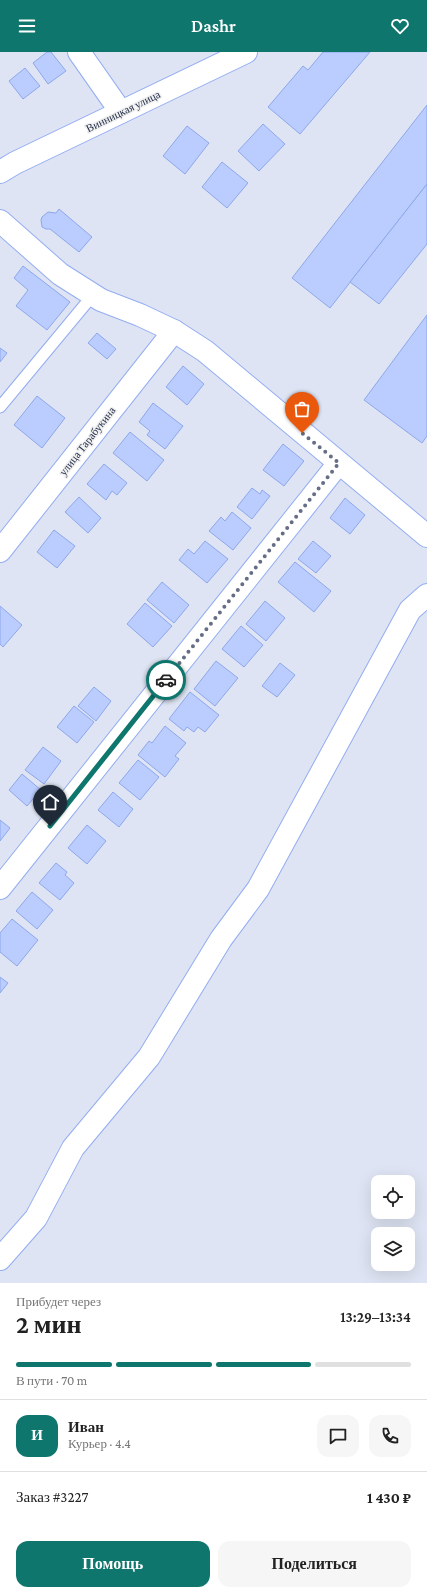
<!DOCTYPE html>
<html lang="ru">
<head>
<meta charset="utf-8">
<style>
  body { margin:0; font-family:"Crimson Pro",serif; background:#f6f6f6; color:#222; height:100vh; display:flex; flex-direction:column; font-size:15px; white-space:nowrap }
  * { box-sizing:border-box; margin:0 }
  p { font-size:13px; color:#767676 }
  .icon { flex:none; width:22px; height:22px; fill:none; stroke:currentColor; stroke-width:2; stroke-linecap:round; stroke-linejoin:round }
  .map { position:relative; height:1231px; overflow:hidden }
  .sheet { display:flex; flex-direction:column; background:#fff; flex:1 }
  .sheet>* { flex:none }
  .tools { position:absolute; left:371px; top:1123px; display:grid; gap:8px }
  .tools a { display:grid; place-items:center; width:44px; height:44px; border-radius:8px; background:#fff; box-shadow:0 4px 16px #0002; font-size:20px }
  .pin { position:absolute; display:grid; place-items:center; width:34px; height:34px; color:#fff; margin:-41px -17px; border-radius:50% 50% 50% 0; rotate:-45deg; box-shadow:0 0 4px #0007 }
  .pin .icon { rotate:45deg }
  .courier { position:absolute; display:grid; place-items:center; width:40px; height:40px; margin:-20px; border:3px solid #0f766e; border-radius:50%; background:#fff; color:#222; box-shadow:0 1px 5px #0007 }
  .headline em { font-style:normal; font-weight:600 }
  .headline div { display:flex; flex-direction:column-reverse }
  .headline { display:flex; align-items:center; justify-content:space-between; height:68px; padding:0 16px }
  h1 { font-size:26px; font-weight:600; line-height:30px }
  .bar { display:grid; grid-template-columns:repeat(4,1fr); gap:6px 4px; align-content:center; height:48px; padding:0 16px }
  .bar i { height:5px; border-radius:3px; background:#e0e0e0 }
  .bar .current { background:#0f766e }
  .bar p { grid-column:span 4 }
  .line { display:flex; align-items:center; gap:10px; padding:0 16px; border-top:1px solid #e0e0e0 }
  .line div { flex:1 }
  .round { display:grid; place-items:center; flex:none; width:42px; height:42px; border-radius:12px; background:#f6f6f6 }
  .button { display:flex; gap:8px; margin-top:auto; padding:8px 16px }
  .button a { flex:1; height:46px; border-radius:12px; background:#0f766e; color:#fff; font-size:16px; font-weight:600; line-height:46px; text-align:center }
  .button a+a { background:#f6f6f6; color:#222 }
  header { display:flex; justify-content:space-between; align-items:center; height:52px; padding:0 16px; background:#0f766e; color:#fff; font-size:18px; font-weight:600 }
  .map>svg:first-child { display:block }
</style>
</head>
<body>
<header><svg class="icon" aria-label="menu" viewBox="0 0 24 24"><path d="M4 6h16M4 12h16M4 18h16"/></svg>Dashr<svg class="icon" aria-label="heart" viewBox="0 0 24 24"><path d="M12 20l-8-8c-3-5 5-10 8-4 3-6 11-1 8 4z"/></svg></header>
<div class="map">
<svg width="427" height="1231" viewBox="0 0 427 1231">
  <rect width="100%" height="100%" fill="#dee4f3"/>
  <!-- building -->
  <g fill="#bacdfe" stroke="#8da7ea">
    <path d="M 47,0 L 51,0 L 66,19 L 48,32 L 33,11 Z"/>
    <path d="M 323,0 L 370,0 L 300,82 L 268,55 L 303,14 L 308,18 Z"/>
    <path d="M 25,16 L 40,34 L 23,47 L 9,29 Z"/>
    <path d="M 427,53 L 427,132 L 330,256 L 292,226 Z"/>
    <path d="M 263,72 L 285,92 L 259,119 L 238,99 Z"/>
    <path d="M 187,74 L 209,91 L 185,122 L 163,104 Z"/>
    <path d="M 222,110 L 248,131 L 227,156 L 202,135 Z"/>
    <path d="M 427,132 L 427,192 L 379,252 L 350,230 Z"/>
    <path d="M 59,157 L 92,185 L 79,200 L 50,177 L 46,177 L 42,175 L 41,168 L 42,165 L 48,160 L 56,161 Z"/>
    <path d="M 23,214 L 70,250 L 47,278 L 16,254 L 28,238 L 14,226 Z"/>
    <path d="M 427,263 L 427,384 L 422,391 L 364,348 Z"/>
    <path d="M 97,281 L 116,297 L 107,307 L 88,291 Z"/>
    <path d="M 0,296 L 7,301 L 0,310 Z"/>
    <path d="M 183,314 L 204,332 L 187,353 L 166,335 Z"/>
    <path d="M 37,344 L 65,366 L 42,396 L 14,373 Z"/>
    <path d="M 153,351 L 183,374 L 165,397 L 147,383 L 150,379 L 139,370 Z"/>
    <path d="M 130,380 L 164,408 L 147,429 L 113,401 Z"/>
    <path d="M 283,392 L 304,409 L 284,434 L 263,418 Z"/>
    <path d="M 104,412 L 127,431 L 117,443 L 112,439 L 106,448 L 87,432 Z"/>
    <path d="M 252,436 L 260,442 L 262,438 L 270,444 L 252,467 L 237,455 Z"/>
    <path d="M 79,445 L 101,466 L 88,481 L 65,460 Z"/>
    <path d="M 345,446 L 365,463 L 350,482 L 330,466 Z"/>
    <path d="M 232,460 L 251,476 L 233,498 L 209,479 L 221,465 L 225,469 Z"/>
    <path d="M 54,478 L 75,494 L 57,516 L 37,500 Z"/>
    <path d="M 205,489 L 228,507 L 207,531 L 179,508 L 188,497 L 194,502 Z"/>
    <path d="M 313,489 L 331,504 L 316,521 L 298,507 Z"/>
    <path d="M 295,510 L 331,539 L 314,560 L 278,530 Z"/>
    <path d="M 162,530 L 189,553 L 174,571 L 147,548 Z"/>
    <path d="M 265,549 L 285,566 L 266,589 L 246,572 Z"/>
    <path d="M 145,551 L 172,574 L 153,595 L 127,572 Z"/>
    <path d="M 0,554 L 22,573 L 3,595 L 0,592 Z"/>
    <path d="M 241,574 L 263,593 L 244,615 L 222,597 Z"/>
    <path d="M 216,609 L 238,626 L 215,654 L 194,637 Z"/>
    <path d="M 280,611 L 295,623 L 277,645 L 262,634 Z"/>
    <path d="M 94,635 L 111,649 L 96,669 L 78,654 Z"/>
    <path d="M 190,640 L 219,663 L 205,680 L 198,675 L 194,680 L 187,675 L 184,679 L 169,667 Z"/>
    <path d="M 74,654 L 94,670 L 77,691 L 57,675 Z"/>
    <path d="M 165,674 L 186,691 L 175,704 L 179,707 L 165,725 L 138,703 L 149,689 L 152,691 Z"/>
    <path d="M 43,695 L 61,709 L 44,732 L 25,718 Z"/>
    <path d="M 138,708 L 159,725 L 140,748 L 119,731 Z"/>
    <path d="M 22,722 L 41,738 L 27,754 L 9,738 Z"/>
    <path d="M 113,740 L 133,757 L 119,775 L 98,758 Z"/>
    <path d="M 0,768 L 10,776 L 0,789 Z"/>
    <path d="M 87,773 L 106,789 L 87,812 L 68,796 Z"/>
    <path d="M 56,811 L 67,820 L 65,823 L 74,831 L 60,848 L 39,831 Z"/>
    <path d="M 32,840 L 53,858 L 37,877 L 16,859 Z"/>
    <path d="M 12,867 L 38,888 L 17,914 L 0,900 L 0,881 Z"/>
    <path d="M 0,925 L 8,931 L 0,941 Z"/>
  </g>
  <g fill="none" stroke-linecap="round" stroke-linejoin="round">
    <defs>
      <path id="service" d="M 0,355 L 93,243"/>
      <g id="minor">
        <path d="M 79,0 L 121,60"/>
        <path d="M 0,169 L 60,222 L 101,248 L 140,263 L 174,279 L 205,299 L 427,484"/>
        <path d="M 0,499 L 174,279"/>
        <path d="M 0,836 L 339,411"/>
        <path d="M 0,1207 L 36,1166 L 73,1096 L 149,1005 L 221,887 L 258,837 L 410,558 L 427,543"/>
      </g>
      <path id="secondary" d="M 0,120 L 15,111 L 246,0"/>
    </defs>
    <!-- service casing -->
    <use href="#service" stroke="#93adf1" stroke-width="13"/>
    <!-- minor casing -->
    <use href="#minor" stroke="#93adf1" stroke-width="24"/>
    <!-- secondary casing -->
    <use href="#secondary" stroke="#93adf1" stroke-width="24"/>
    <!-- service -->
    <use href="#service" stroke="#fff" stroke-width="11"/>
    <!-- minor -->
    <use href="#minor" stroke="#fff" stroke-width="22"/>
    <!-- secondary -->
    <use href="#secondary" stroke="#fff" stroke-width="22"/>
  </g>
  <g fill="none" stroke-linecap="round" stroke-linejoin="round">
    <!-- done -->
    <path stroke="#666e85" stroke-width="4" stroke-dasharray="0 7.2" d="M 166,628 L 339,411 L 302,381"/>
    <!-- route -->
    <path stroke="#0f766e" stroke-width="5" d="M 50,774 L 166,628"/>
  </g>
  <g text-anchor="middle" stroke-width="3" stroke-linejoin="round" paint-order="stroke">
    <!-- street labels -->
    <g font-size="11" fill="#252f4a" stroke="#f1f1f1">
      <text transform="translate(123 59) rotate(-26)" y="4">Винницкая улица</text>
      <text transform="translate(87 389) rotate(-52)" y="4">улица Тарабукина</text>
    </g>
  </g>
</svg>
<div class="tools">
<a><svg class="icon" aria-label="locate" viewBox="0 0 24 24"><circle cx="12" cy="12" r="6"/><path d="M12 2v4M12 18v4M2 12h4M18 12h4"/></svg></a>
<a><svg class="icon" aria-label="layers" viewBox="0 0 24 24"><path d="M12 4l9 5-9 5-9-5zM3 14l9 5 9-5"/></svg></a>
</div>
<div class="pin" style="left:302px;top:381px;background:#ea580c"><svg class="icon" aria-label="bag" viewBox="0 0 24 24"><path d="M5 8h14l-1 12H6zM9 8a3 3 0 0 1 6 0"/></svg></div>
<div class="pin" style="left:50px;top:774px;background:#1f2937"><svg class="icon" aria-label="home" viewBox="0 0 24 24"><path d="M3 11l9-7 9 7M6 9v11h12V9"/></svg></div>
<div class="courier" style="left:166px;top:628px"><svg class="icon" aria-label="car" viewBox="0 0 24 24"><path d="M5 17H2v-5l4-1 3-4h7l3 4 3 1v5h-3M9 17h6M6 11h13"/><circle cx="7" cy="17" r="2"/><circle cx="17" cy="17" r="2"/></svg></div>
</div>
<section class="sheet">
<div class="headline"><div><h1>2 мин</h1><p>Прибудет через</p></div><em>13:29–13:34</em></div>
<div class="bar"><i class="current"></i><i class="current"></i><i class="current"></i><i></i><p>В пути · 70 m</p></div>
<div class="line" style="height:72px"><b class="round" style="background:#0f766e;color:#fff">И</b><div><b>Иван</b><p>Курьер · 4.4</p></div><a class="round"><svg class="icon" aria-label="chat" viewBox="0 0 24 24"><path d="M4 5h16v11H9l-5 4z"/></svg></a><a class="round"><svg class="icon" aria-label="phone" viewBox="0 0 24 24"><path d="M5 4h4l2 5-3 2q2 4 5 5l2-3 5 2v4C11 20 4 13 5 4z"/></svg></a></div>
<div class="line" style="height:52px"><div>Заказ #3227</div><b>1 430 ₽</b></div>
<div class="button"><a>Помощь</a><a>Поделиться</a></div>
</section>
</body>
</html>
